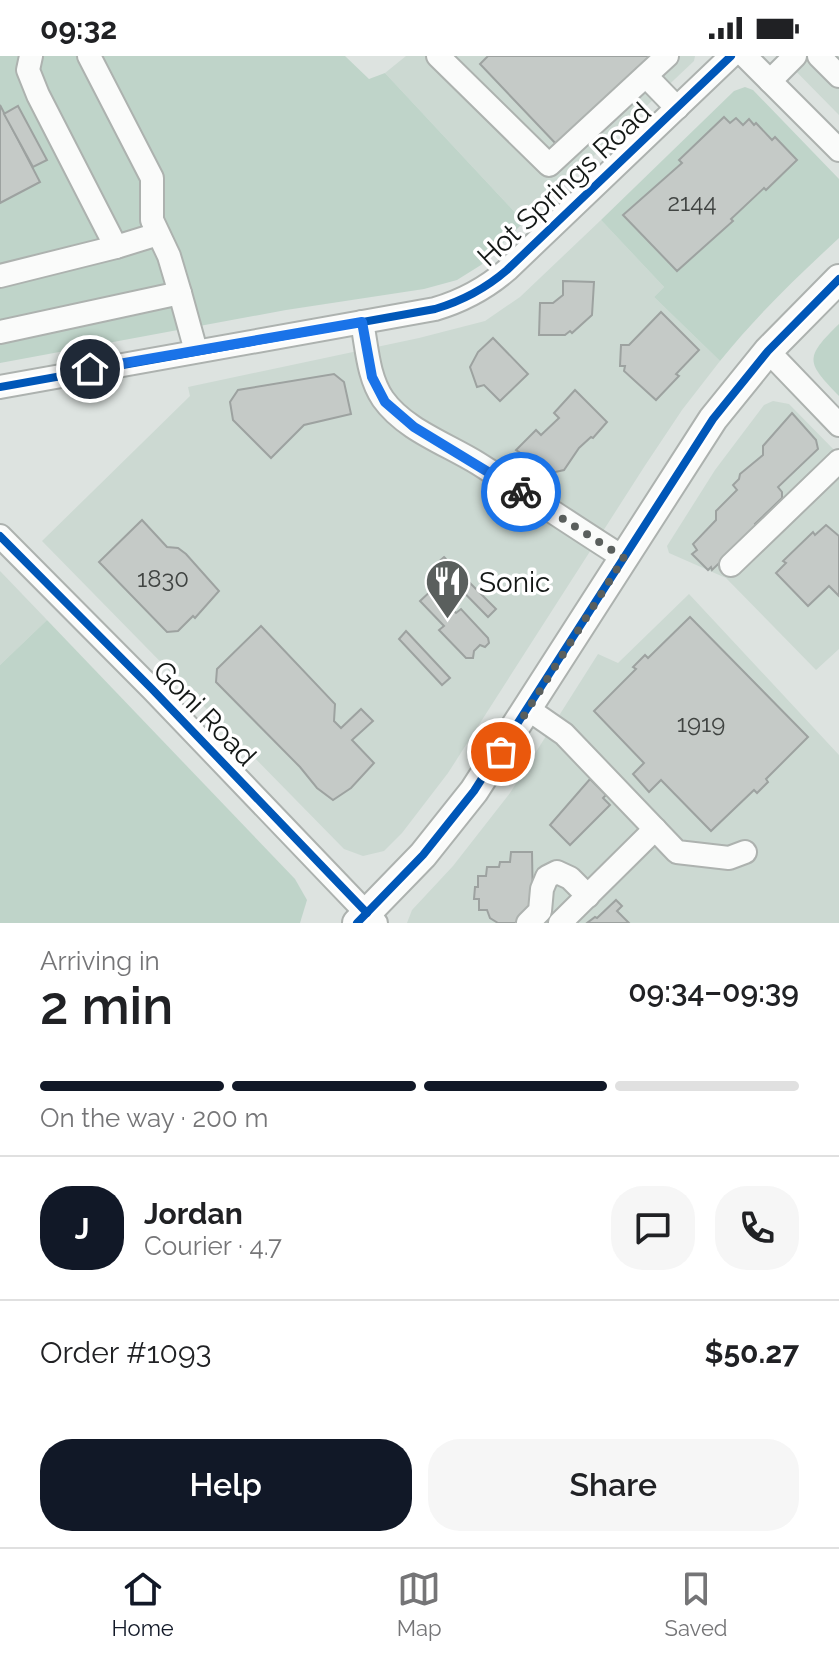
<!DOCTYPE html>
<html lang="en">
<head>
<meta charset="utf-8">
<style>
  body { margin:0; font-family:Raleway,sans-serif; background:#f6f6f6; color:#202124; height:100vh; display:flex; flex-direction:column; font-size:30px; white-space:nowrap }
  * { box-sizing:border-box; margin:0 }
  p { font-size:26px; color:#757577 }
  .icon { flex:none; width:44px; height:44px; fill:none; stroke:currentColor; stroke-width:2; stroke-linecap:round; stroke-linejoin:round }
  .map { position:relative; height:867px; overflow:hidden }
  .details { display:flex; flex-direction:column; background:#fff; flex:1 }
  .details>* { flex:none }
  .pin { position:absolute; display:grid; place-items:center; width:68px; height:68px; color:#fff; margin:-34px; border:4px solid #fff; border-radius:50%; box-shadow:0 2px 8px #0007 }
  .courier { position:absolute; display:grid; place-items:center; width:80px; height:80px; margin:-40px; border:6px solid #1a73e8; border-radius:50%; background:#fff; color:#222; box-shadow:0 2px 10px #0007 }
  .overview em { font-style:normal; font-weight:600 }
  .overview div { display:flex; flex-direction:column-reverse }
  .overview { display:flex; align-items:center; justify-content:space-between; height:136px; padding:0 40px }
  h1 { font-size:52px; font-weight:600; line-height:60px }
  .bar { display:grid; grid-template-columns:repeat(4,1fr); gap:12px 8px; align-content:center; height:96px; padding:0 40px }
  .bar i { height:10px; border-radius:6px; background:#e0e0e0 }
  .bar .selected { background:#111827 }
  .bar p { grid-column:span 4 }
  .line { display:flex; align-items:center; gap:20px; padding:0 40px; border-top:2px solid #e0e0e0 }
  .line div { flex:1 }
  .round { display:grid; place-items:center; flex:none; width:84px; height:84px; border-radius:32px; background:#f6f6f6 }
  .button { display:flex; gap:16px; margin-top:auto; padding:16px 40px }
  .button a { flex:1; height:92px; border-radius:32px; background:#111827; color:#fff; font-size:32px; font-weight:600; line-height:92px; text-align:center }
  .button a+a { background:#f6f6f6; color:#202124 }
  .status { display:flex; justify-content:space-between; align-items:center; height:56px; padding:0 40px; background:#fff; direction:ltr }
  .status svg { height:22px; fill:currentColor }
  .tab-bar { display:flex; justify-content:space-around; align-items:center; height:112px; border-top:2px solid #e0e0e0; background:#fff; font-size:22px; color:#757577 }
  .tab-bar a { display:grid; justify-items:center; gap:4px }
  .tab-bar .selected { color:#111827 }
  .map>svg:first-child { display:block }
</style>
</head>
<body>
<div class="status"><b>09:32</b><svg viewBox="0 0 49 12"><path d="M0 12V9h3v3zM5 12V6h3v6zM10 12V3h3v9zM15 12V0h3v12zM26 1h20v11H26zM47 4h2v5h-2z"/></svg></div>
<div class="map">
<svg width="839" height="867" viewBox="0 0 839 867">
  <rect width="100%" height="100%" fill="#dde3e0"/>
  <!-- built -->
  <g fill="#ccd9d2">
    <path d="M 406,0 L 695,0 L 694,5 L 524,166 L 385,17 Z"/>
    <path d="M 781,0 L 839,0 L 839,59 Z"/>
    <path d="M 601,164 L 664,231 L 654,241 L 720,305 L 682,354 L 646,408 L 448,717 L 402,777 L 384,795 L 363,800 L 344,793 L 42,485 L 190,340 L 188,331 L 419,282 L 485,265 L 520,241 Z"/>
    <path d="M 773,345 L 789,348 L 839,399 L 839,593 L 816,614 L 726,522 L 669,497 L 667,490 L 715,414 L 764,349 Z"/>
    <path d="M 0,515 L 47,564 L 0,609 Z"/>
    <path d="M 689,538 L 839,699 L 839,867 L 407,867 L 412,854 L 453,810 L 510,737 L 598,598 L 618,607 Z"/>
  </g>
  <!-- green -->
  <g fill="#bfd4c9">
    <path d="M 0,0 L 345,0 L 369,23 L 385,17 L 524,166 L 481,209 L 457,224 L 424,233 L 286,254 L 0,307 Z"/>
    <path d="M 745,31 L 753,34 L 839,123 L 839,182 C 797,221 756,260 720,305 L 654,241 L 664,231 L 601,164 L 734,35 Z"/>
    <path d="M 839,268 L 839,340 C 806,306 804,302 839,268 Z"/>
    <path d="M 47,564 L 295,823 L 307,844 L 300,867 L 0,867 L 0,609 Z"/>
  </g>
  <!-- building -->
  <g fill="#c5cac7" stroke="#9da2a0" stroke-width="2">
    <path d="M 488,0 L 652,0 L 558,90 L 480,8 Z"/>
    <path d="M 0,49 L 40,126 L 0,147 Z"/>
    <path d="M 18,50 L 47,104 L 33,111 L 4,58 Z"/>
    <path d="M 724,61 L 730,67 L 736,62 L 743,69 L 749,63 L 754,69 L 756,67 L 772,84 L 775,81 L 797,104 L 766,134 L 764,132 L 731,163 L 733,165 L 677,215 L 623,159 L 682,107 L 679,104 Z"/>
    <path d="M 563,225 L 594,226 L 592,259 L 572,277 L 570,275 L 565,279 L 539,279 L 540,247 L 553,247 L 563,239 Z"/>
    <path d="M 661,256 L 699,294 L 676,318 L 679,320 L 656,344 L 624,315 L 625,310 L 620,310 L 621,289 L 629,289 Z"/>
    <path d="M 493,282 L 528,318 L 500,345 L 484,329 L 477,331 L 470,311 L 478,296 Z"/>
    <path d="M 334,318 L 344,326 L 351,358 L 304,369 L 271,402 L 233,364 L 230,346 L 238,334 Z"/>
    <path d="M 575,334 L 607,366 L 593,382 L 591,381 L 579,392 L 564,414 L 551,417 L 516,394 L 536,374 L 541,379 L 559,362 L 554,357 Z"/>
    <path d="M 792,357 L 816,384 L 818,393 L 778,431 L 782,436 L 782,442 L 755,468 L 757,471 L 712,514 L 711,511 L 708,514 L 692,498 L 697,494 L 693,488 L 716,464 L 716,455 L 737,434 L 733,429 L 739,423 L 740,418 L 763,399 L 763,390 Z"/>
    <path d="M 142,464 L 167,491 L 178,492 L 186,498 L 219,535 L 195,562 L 193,560 L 178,575 L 167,576 L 99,506 Z"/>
    <path d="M 826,469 L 839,480 L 839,540 L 829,530 L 808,550 L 776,517 L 786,507 L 783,505 L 813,476 L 815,479 Z"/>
    <path d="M 444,501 L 496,553 L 488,561 L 436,508 Z"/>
    <path d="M 433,533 L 456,557 L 461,553 L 488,582 L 489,587 L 485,591 L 480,589 L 474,595 L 473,602 L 466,602 L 439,574 L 444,570 L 420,545 Z"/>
    <path d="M 690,561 L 808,681 L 766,723 L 768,726 L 757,737 L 754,734 L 711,775 L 661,724 L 649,736 L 633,718 L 644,707 L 594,655 L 636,613 L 633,611 L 645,599 L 648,602 Z"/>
    <path d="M 261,570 L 335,648 L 334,665 L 341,672 L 361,653 L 373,665 L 352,684 L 374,707 L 351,732 L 333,744 L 317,732 L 300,711 L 216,626 L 217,613 Z"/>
    <path d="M 406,575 L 450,622 L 442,629 L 399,583 Z"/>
    <path d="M 590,723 L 606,739 L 603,742 L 610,749 L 570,789 L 550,769 Z"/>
    <path d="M 511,796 L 532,796 L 533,853 L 515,867 L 498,867 L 490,862 L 487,854 L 479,854 L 479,843 L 474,843 L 475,831 L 478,831 L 478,820 L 486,820 L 487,811 L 499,811 L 500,806 L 510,806 Z"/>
    <path d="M 616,844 L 622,850 L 617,855 L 629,867 L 587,867 L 595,861 L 597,862 Z"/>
  </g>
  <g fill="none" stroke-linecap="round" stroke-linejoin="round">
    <defs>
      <g id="minor">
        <path d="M 31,0 L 28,14 L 38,39 L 116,191"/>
        <path d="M 89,0 L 152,122 L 152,164 L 169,200 L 180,237"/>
        <path d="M 438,0 L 549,109 L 667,0"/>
        <path d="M 745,0 L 839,94"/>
        <path d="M 819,0 L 839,20"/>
        <path d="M 646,20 L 677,52"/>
        <path d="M 770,25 L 795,0"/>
        <path d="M 0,220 L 116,191 L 158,178"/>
        <path d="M 362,266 C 367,292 368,321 383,343 C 405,374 447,388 479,408 C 528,439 575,471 624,502"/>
        <path d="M 0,276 L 180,237 L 196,295"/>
        <path d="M 768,295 L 839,369"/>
        <path d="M 0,331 L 435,253 C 462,245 485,233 507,214 L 731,0"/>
        <path d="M 0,480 L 152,633 L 376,867"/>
        <path d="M 731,509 L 839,405"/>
        <path d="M 528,653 L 564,678 L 677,796 L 729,802 L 745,796"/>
        <path d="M 528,867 L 540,855 L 542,833 L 547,821 L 557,816 L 570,822 L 588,840"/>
        <path d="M 560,867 L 655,773"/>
      </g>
      <path id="major" d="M 357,867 L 423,799 L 474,735 L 713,363 L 768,295 L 839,223"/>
    </defs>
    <!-- minor casing -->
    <use href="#minor" stroke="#adb2af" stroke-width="26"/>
    <!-- major casing -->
    <use href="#major" stroke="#adb2af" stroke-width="32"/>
    <!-- minor -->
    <use href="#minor" stroke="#fafbfa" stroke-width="22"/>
    <!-- major -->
    <use href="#major" stroke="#fafbfa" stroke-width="28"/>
    <defs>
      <g id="cycleway">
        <path d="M 0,331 L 435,253 C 462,245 485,233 507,214 L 731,0"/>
        <path d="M 0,480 L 152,633 L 367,857"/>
        <path d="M 357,867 L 423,799 L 474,735 L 713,363 L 768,295 L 839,223"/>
      </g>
    </defs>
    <!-- cycleway casing -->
    <use href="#cycleway" stroke="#fff" stroke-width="13"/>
    <!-- cycleway -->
    <use href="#cycleway" stroke="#0057b8" stroke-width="8"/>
  </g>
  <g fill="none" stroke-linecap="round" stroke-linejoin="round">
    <!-- done -->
    <path stroke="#5a5f5d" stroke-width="8" stroke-dasharray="0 14.4" d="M 501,696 L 624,502 L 521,436"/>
    <!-- route -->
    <path stroke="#1a73e8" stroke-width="10" d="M 90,313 L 362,266 L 372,321 L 385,346 L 414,371 L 521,436"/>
  </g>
  <!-- icons -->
  <defs>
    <symbol id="restaurant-pin" viewBox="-11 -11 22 30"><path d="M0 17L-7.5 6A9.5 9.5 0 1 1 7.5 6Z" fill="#5a5f5d" stroke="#fff"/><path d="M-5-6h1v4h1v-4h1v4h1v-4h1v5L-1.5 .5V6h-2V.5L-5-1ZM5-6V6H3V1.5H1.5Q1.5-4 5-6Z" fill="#fff"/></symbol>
  </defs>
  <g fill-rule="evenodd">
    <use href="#restaurant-pin" x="422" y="500" width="51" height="69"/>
  </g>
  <g text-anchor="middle" stroke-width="7" stroke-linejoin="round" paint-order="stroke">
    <!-- number labels -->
    <g font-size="24" fill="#404442">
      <text x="692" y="155">2144</text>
      <text x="163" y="531">1830</text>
      <text x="701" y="676">1919</text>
    </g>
    <!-- street labels -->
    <g font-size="28" fill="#141816" stroke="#fff">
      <text transform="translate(564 128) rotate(-43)" y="10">Hot Springs Road</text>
      <text transform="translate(205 657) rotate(46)" y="10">Goni Road</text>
    </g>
    <!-- poi labels -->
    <g font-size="28" fill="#141816" stroke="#fff" text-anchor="start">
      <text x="479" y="536">Sonic</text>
    </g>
  </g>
</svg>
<div class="pin" style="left:501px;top:696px;background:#ea580c"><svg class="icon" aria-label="bag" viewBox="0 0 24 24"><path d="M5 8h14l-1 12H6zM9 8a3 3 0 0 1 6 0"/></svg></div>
<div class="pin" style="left:90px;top:313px;background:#1f2937"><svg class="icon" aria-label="home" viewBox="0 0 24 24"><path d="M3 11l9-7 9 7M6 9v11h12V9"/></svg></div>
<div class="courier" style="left:521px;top:436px"><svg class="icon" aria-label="bike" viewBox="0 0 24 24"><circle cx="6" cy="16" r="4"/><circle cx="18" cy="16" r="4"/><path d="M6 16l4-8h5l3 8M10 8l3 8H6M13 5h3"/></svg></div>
</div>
<section class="details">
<div class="overview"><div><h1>2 min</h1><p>Arriving in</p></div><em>09:34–09:39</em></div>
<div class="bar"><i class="selected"></i><i class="selected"></i><i class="selected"></i><i></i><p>On the way · 200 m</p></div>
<div class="line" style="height:144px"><b class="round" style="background:#111827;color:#fff">J</b><div><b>Jordan</b><p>Courier · 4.7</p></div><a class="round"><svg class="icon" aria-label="chat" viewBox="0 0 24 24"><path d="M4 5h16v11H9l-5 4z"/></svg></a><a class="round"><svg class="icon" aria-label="phone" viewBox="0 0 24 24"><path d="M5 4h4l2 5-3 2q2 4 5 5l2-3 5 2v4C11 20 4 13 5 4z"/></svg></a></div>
<div class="line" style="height:104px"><div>Order #1093</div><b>$50.27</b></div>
<div class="button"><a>Help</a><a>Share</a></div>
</section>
<nav class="tab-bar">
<a class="selected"><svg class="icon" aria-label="home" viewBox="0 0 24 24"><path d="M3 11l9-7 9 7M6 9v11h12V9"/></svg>Home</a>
<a><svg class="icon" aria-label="map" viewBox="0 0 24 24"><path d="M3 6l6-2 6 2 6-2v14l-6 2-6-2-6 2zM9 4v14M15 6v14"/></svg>Map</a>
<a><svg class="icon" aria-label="saved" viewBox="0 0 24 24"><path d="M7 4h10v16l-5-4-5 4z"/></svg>Saved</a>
</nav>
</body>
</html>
